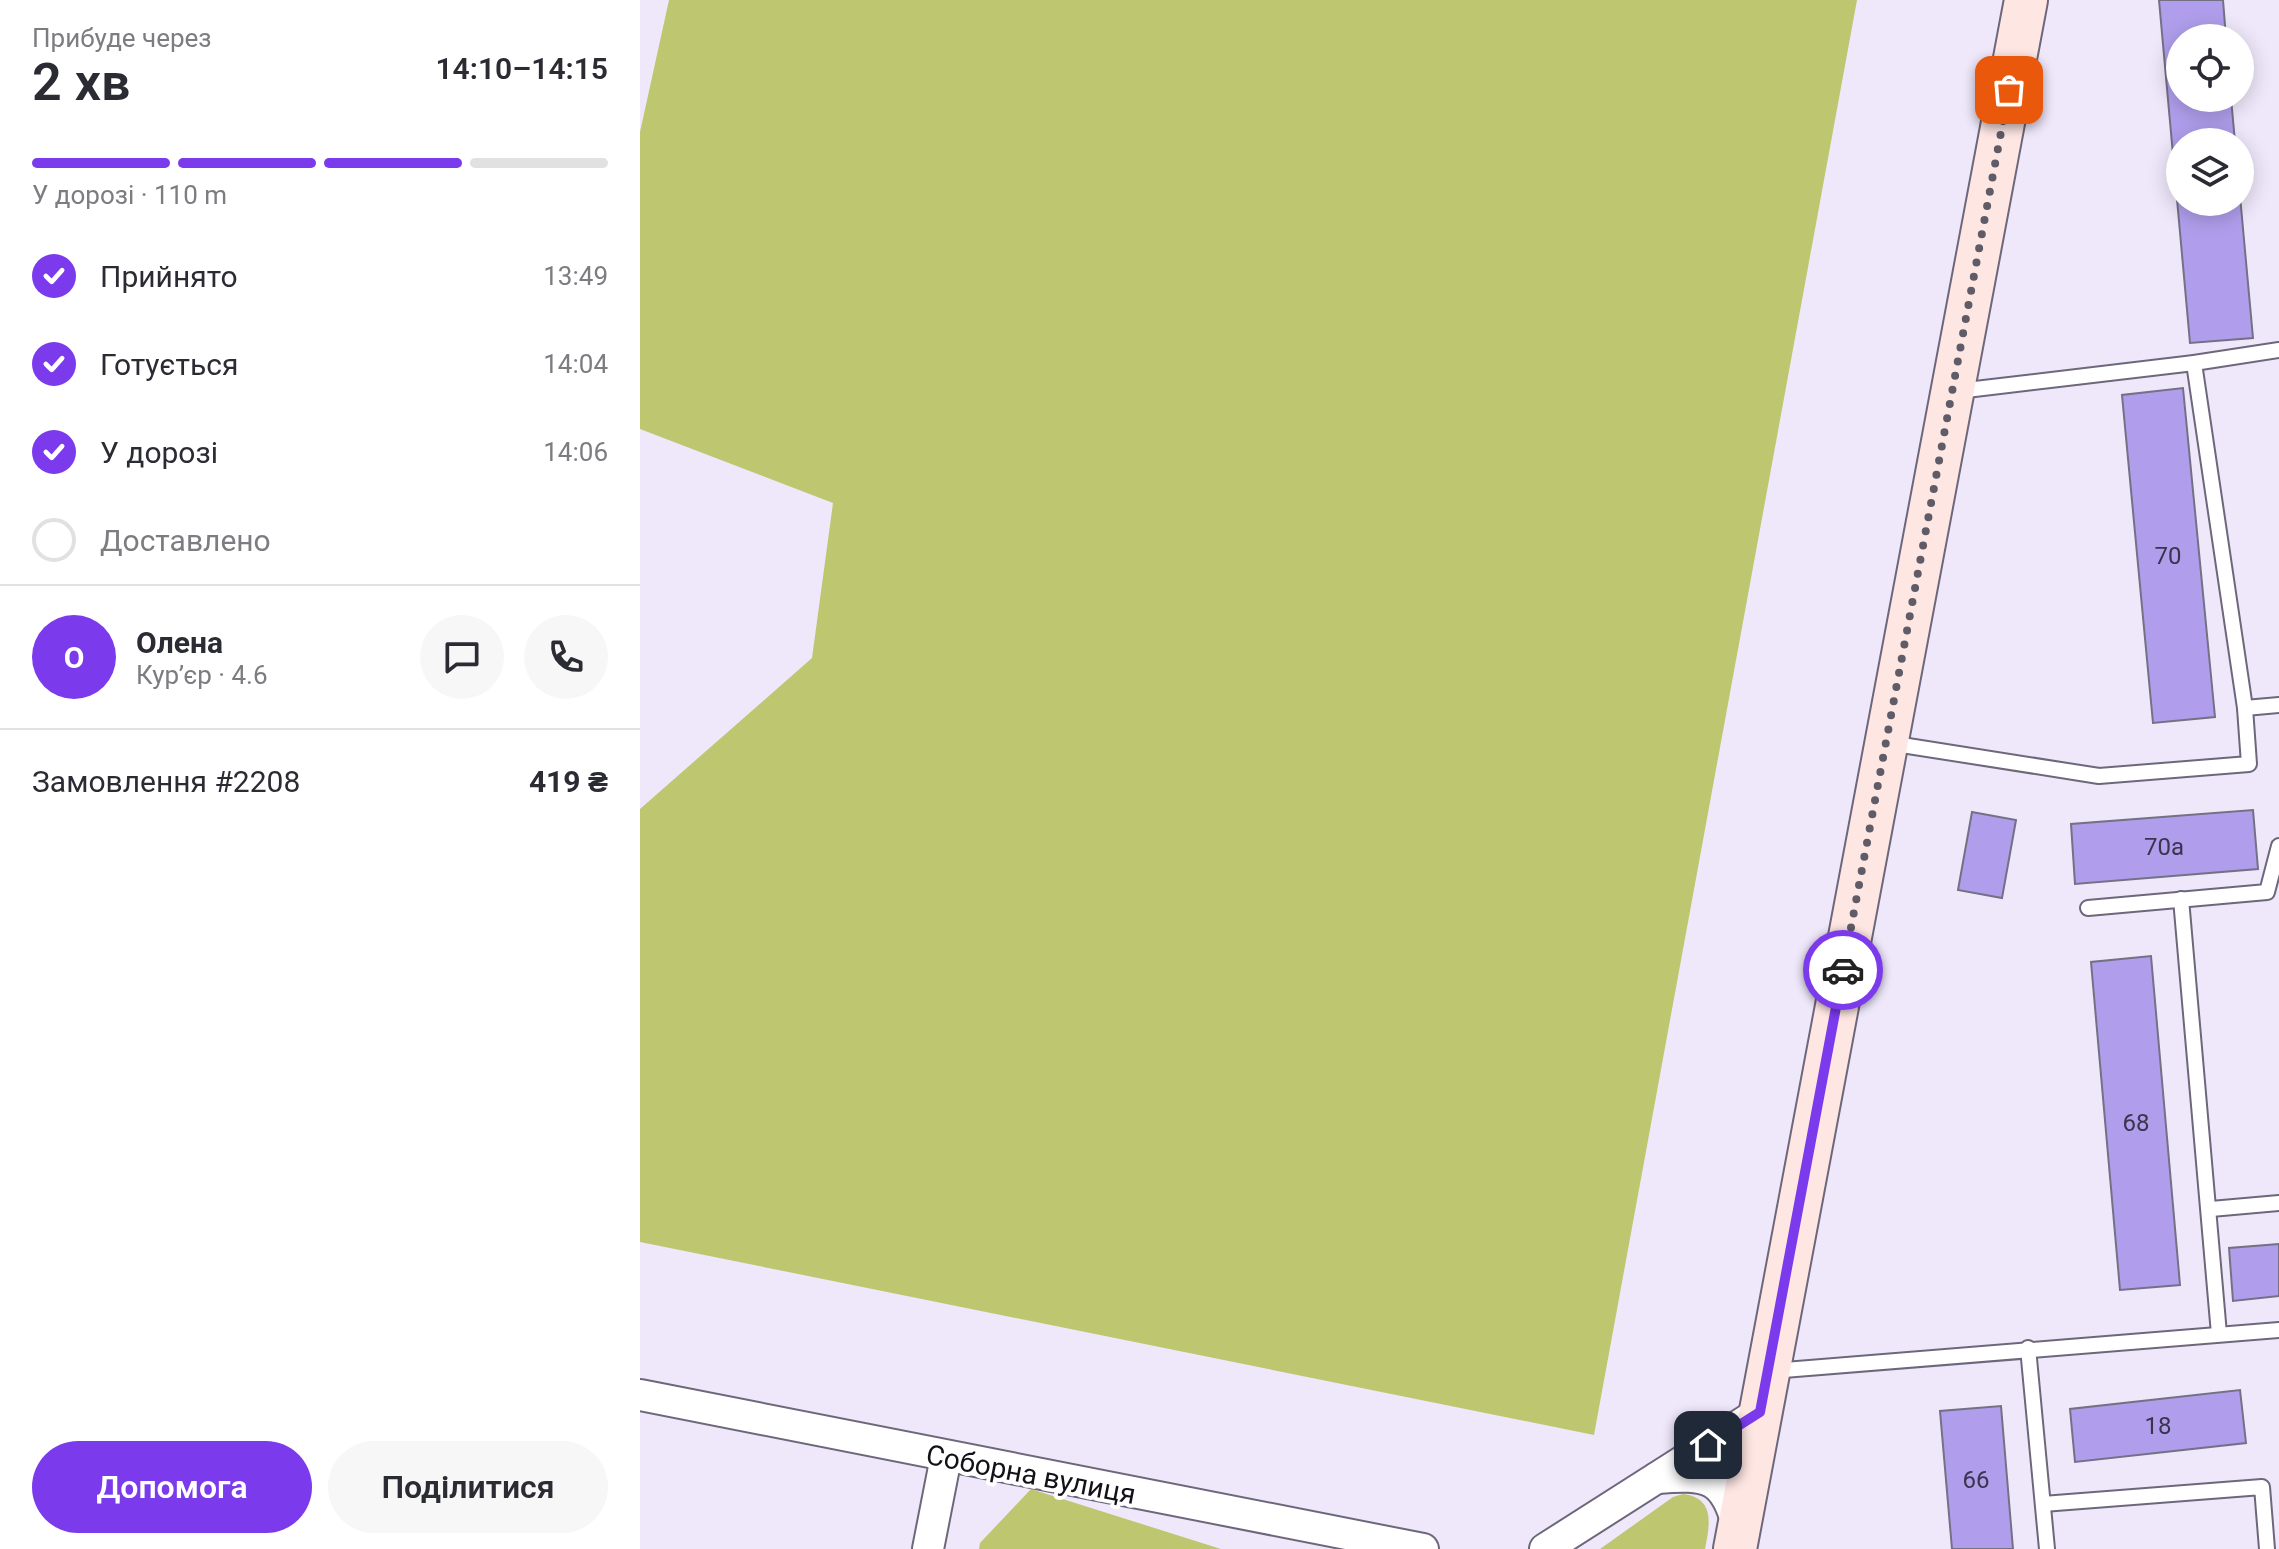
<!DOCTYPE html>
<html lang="uk">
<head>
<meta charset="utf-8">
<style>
  body { margin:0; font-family:Roboto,sans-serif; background:#f7f7f7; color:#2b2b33; height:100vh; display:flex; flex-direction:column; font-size:30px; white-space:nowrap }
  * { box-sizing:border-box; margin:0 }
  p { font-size:26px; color:#7c7c81 }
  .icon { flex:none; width:44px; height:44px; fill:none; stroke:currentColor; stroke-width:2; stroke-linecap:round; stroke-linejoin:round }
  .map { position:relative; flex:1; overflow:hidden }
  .drawer { display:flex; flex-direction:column; background:#fff; width:640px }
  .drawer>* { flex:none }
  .controls { position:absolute; left:1526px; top:24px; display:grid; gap:16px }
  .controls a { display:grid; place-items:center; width:88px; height:88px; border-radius:50%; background:#fff; box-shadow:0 4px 20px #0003; font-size:40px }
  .pin { position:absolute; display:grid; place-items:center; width:68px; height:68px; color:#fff; margin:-34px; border-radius:16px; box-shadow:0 4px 12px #0006 }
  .courier { position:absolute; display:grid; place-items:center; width:80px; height:80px; margin:-40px; border:6px solid #7c3aed; border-radius:50%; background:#fff; color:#222; box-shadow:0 2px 10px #0007 }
  .head em { font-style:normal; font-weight:600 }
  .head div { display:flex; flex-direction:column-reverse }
  .head { display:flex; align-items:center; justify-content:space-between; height:136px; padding:0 32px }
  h1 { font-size:52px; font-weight:600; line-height:60px }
  .bar { display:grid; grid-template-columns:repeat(4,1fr); gap:12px 8px; align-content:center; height:96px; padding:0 32px }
  .bar i { height:10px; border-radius:6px; background:#e1e1e2 }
  .bar .on { background:#7c3aed }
  .bar p { grid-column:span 4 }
  .line { display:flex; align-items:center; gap:20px; padding:0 32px; border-top:2px solid #e1e1e2 }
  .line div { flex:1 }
  .round { display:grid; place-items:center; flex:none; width:84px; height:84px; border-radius:42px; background:#f7f7f7 }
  ol { padding:0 32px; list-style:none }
  li { display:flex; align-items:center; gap:24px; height:88px }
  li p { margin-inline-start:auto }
  li .icon { padding:8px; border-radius:50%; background:#7c3aed; color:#fff; stroke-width:4 }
  li:last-child { color:#7c7c81 }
  li i { width:44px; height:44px; border:4px solid #e1e1e2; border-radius:50% }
  .button { display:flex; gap:16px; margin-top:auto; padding:16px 32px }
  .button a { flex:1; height:92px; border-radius:48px; background:#7c3aed; color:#fff; font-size:32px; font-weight:600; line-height:92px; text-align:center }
  .button a+a { background:#f7f7f7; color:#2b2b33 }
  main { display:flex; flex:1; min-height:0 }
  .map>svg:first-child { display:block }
</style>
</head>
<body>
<main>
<section class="drawer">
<div class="head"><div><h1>2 хв</h1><p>Прибуде через</p></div><em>14:10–14:15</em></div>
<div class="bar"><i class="on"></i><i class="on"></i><i class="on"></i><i></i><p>У дорозі · 110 m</p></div>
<ol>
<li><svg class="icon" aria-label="check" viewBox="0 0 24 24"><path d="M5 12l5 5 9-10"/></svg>Прийнято<p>13:49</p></li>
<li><svg class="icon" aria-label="check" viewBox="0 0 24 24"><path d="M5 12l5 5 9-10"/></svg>Готується<p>14:04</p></li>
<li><svg class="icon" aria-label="check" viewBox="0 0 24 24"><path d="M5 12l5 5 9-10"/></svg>У дорозі<p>14:06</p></li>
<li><i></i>Доставлено</li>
</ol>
<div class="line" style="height:144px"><b class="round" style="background:#7c3aed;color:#fff">О</b><div><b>Олена</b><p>Кур’єр · 4.6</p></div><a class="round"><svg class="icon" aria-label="chat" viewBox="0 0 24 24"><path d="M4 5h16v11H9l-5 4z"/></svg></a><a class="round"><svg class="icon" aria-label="phone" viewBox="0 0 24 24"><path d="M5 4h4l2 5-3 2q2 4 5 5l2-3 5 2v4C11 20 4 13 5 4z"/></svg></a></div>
<div class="line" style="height:104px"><div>Замовлення #2208</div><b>419 ₴</b></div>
<div class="button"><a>Допомога</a><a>Поділитися</a></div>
</section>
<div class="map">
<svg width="1639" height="1549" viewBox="0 0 1639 1549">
  <rect width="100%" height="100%" fill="#efe8fb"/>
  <!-- forest -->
  <g fill="#bec670">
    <path d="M 29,0 L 1217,0 L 954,1435 L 0,1242 L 0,809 L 172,658 L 193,503 L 0,429 L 0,132 Z"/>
    <path d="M 391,1489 L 581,1549 L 339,1549 L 340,1543 Z"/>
    <path d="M 1043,1494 C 1075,1498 1070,1524 1065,1549 L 960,1549 L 1033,1497 Z"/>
  </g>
  <!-- building -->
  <g fill="#b09eec" stroke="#747085" stroke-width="2">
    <path d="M 1519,0 L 1583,0 L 1586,38 L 1540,38 L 1540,98 L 1591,98 L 1595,142 L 1540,142 L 1540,202 L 1600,202 L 1600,196 L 1613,338 L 1550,343 Z"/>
    <path d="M 1543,388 L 1575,717 L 1513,723 L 1482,395 Z"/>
    <path d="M 1613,810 L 1618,869 L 1435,884 L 1431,824 Z"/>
    <path d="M 1332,812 L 1376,820 L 1362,898 L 1318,890 Z"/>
    <path d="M 1511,956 L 1540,1285 L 1480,1290 L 1451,962 Z"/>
    <path d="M 1639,1244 L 1639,1296 L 1593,1301 L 1589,1248 Z"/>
    <path d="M 1600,1390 L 1606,1443 L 1435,1462 L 1430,1409 Z"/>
    <path d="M 1361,1406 L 1373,1549 L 1312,1549 L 1300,1411 Z"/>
  </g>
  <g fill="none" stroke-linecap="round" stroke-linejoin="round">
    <defs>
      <g id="lane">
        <path d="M 1318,391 L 1554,363 L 1639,350"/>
        <path d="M 1605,708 L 1639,705"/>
        <path d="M 1249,743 L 1459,776 L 1609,764 L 1605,708 L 1554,363"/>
        <path d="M 1541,899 L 1579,1334"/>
        <path d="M 1448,908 L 1627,892 L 1639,846"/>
        <path d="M 1571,1209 L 1639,1203"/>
        <path d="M 1388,1348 L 1407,1549"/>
        <path d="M 1133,1371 L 1639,1330"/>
        <path d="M 1403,1504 L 1622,1487 L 1627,1549"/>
      </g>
      <g id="street">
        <path d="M 0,1395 L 783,1549"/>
        <path d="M 1017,1478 C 1067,1474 1085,1476 1098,1528"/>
        <path d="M 288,1549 L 306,1457"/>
        <path d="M 905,1549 L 1120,1412"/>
      </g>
      <path id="secondary" d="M 1095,1549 L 1386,0"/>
    </defs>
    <!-- lane casing -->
    <use href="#lane" stroke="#6e677b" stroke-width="18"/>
    <!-- street casing -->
    <use href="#street" stroke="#6e677b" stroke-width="34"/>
    <!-- secondary casing -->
    <use href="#secondary" stroke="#6e677b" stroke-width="46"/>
    <!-- lane -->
    <use href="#lane" stroke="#fff" stroke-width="14"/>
    <!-- street -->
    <use href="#street" stroke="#fff" stroke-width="30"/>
    <!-- secondary -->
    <use href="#secondary" stroke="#fee6e3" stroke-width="42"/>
  </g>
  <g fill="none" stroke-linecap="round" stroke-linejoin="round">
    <!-- done -->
    <path stroke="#605c67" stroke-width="8" stroke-dasharray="0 14.4" d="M 1203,970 L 1369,90"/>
    <!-- route -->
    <path stroke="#7c3aed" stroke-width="10" d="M 1068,1445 L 1120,1412 L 1203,970"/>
  </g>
  <g text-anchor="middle" stroke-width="8" stroke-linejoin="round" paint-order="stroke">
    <!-- number labels -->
    <g font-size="24" fill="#3a344d">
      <text x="1528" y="564">70</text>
      <text x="1524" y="855">70а</text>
      <text x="1496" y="1131">68</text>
      <text x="1518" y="1434">18</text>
      <text x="1336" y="1488">66</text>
    </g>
    <!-- street labels -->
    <g font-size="28" fill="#131118" stroke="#fff">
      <text transform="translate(391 1474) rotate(11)" y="10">Соборна вулиця</text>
    </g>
  </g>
</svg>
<div class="controls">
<a><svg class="icon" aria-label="locate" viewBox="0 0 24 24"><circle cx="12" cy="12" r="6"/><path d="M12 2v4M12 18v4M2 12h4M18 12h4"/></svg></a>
<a><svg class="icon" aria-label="layers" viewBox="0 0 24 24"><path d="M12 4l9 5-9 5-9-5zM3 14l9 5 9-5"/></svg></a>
</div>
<div class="pin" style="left:1369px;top:90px;background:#ea580c"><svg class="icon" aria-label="bag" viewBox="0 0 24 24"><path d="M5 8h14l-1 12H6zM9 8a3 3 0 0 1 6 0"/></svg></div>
<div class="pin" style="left:1068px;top:1445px;background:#1f2937"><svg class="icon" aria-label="home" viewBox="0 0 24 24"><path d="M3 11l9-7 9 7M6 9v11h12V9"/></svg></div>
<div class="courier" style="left:1203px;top:970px"><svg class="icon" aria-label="car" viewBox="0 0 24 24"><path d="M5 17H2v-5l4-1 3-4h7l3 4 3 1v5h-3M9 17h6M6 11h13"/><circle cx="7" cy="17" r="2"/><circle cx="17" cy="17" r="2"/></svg></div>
</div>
</main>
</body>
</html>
